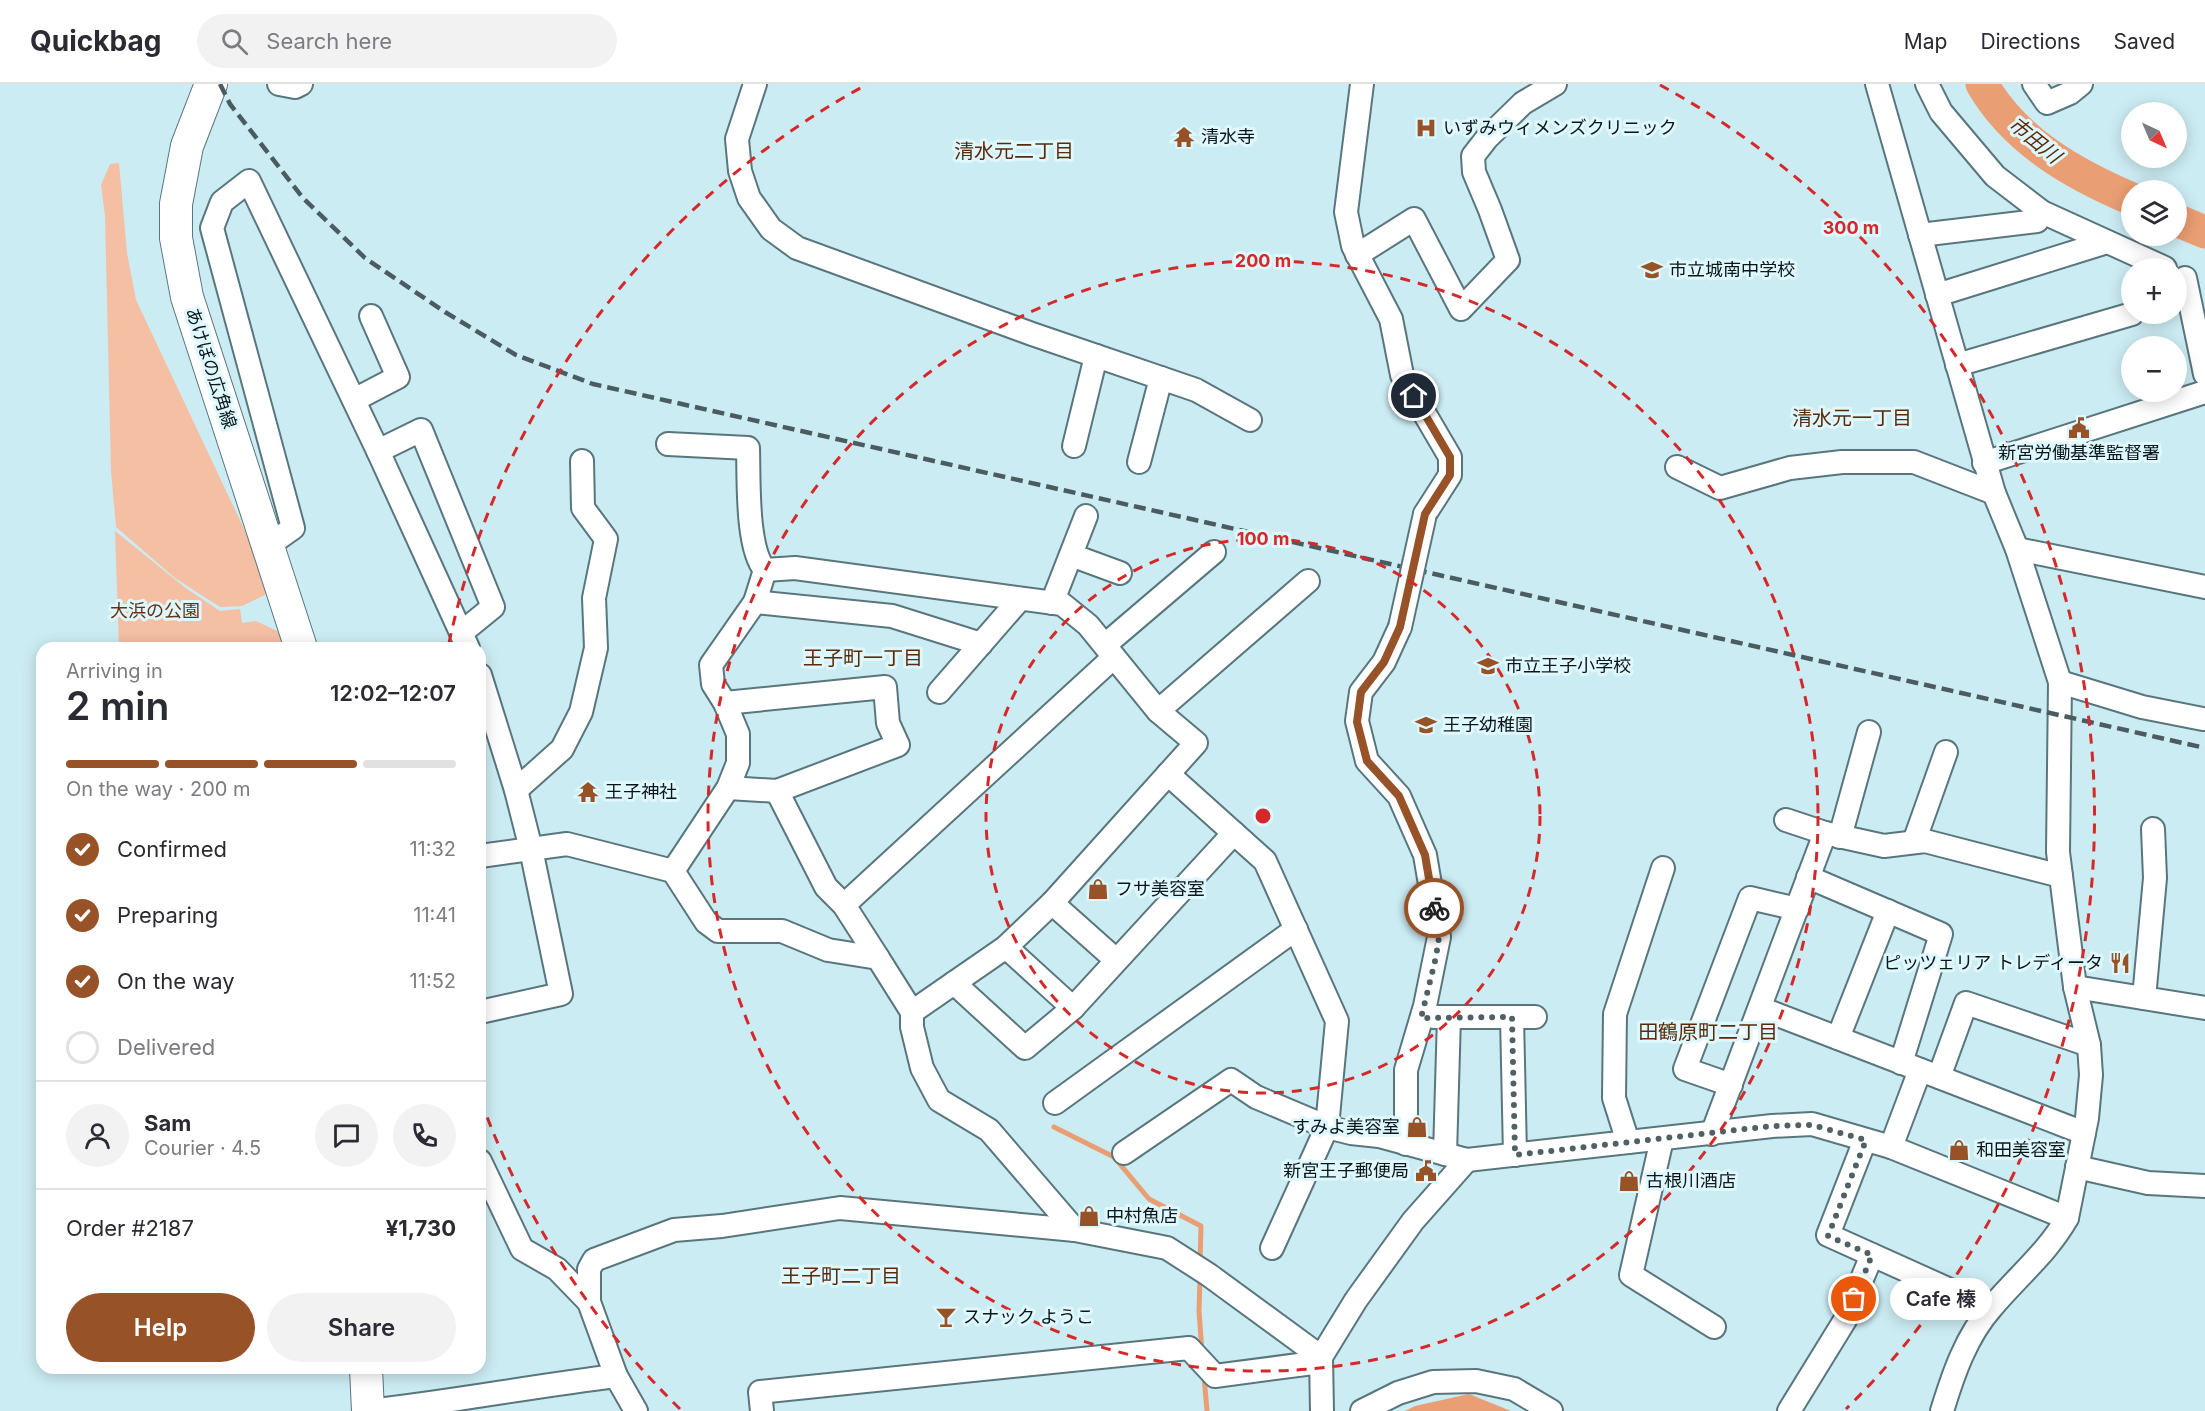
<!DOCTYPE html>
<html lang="en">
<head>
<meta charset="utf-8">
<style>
  body { margin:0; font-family:Inter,"Noto Sans JP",sans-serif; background:#f2f2f3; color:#2b2b33; height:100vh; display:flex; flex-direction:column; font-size:22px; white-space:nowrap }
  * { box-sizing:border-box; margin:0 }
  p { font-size:20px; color:#7c7c81 }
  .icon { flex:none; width:33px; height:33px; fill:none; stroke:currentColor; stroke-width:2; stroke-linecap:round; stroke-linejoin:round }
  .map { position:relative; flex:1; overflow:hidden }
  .drawer { position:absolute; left:36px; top:558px; width:450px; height:732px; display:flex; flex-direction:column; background:#fff; border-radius:18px; box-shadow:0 3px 15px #0003 }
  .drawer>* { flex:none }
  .needle { width:39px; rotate:136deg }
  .fabs { position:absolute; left:2121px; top:18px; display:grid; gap:12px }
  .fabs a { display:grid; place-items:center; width:66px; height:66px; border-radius:50%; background:#fff; box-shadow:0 3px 15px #0003; font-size:30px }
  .pin { position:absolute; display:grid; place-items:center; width:51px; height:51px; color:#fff; margin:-26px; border:3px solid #fff; border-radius:50%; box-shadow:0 2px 6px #0007 }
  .courier { position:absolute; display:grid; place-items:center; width:60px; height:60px; margin:-30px; border:4px solid #975227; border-radius:50%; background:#fff; color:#222; box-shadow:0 2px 8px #0007 }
  .bubble { position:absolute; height:42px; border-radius:21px; background:#fff; box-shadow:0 3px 15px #0003; font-size:20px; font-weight:600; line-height:42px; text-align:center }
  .overview em { font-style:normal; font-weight:600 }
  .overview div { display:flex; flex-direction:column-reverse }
  .overview { display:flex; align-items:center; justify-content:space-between; height:102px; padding:0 30px }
  h1 { font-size:39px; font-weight:600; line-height:45px }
  .bar { display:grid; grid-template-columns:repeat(4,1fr); gap:9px 6px; align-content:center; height:72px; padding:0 30px }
  .bar i { height:8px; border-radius:4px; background:#e1e1e2 }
  .bar .current { background:#975227 }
  .bar p { grid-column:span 4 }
  .line { display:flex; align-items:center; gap:15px; padding:0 30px; border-top:2px solid #e1e1e2 }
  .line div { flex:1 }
  .round { display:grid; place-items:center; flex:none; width:63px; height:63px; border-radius:32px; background:#f2f2f3 }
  ol { padding:0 30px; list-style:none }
  li { display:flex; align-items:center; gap:18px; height:66px }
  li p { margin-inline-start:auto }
  li .icon { padding:6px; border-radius:50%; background:#975227; color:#fff; stroke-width:4 }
  li:last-child { color:#7c7c81 }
  li i { width:33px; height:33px; border:3px solid #e1e1e2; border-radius:50% }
  .action { display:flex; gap:12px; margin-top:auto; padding:12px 30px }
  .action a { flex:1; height:69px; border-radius:36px; background:#975227; color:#fff; font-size:24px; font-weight:600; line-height:69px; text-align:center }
  .action a+a { background:#f2f2f3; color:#2b2b33 }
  header { display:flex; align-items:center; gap:36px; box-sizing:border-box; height:84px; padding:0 30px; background:#fff; border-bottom:2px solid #e1e1e2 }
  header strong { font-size:28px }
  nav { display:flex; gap:33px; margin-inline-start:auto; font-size:21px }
  .search { width:420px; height:54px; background:#f2f2f3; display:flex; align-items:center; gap:15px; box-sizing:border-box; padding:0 21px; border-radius:33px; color:#7c7c81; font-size:22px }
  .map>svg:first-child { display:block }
</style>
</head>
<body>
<header>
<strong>Quickbag</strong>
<div class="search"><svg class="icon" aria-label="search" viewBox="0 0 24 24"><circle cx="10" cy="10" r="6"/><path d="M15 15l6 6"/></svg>Search here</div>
<nav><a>Map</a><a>Directions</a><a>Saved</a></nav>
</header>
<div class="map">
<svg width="2205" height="1327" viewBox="0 0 2205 1327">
  <rect width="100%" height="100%" fill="#ccecf3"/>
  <!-- green -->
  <g fill="#f4bfa3">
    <path d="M 119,79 L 127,169 L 136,216 L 245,447 L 266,499 L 265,511 L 242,522 L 220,523 L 175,494 L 116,443 L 111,387 L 105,132 L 101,101 L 110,80 Z"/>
    <path d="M 115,447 L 187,505 L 220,527 L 240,525 L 242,539 L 256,537 L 292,554 L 297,564 L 119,564 Z"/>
  </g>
  <!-- water -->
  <path fill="#ea9e73" d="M 1469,1310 L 1511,1327 L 1405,1327 L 1415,1322 Z"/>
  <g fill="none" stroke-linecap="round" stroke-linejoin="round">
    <!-- stream -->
    <g stroke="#ea9e73" stroke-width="5">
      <path d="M 1054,1043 L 1114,1073 L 1149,1115 L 1201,1142 L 1200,1178"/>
      <path d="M 1200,1194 L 1199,1227 L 1202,1268"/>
      <path d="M 1204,1292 L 1207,1327"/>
    </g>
    <!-- river -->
    <g stroke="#ea9e73" stroke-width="33">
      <path d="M 1982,0 C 2015,57 2073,90 2132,115"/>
      <path d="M 2176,136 L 2205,148"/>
    </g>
    <defs>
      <g id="street">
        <path d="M 279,0 L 295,3 L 301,0"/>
        <path d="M 755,0 L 737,55 L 740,87 L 749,114 L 771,145 L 797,164 L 1032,250 L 1196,306 L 1250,336"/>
        <path d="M 1362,0 L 1346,128 L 1353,162 L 1391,235 L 1402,291 L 1450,373 L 1450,391 L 1425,430"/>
        <path d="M 1877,0 L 1994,409 L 2017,465 L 2060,598 L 2058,768 L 2075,903 L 2089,961 L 2091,991 L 2087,1034 L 2067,1134 C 2048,1168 2017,1193 1992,1223 C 1966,1252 1953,1291 1942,1327"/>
        <path d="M 1927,0 L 1941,28 L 1995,92 L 2042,128 L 2165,184"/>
        <path d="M 2034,0 L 2047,19 L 2070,9 L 2081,0"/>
        <path d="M 1920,151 L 2037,137 L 2042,128"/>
        <path d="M 1357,171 L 1414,135 L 1461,225 L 1508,176 L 1490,126 L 1474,88 L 1473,72 L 1487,54 L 1523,19 L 1555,0"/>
        <path d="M 2185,194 L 2205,290"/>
        <path d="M 1937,211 L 2107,158"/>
        <path d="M 1957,281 L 2132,230"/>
        <path d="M 354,316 L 398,293 L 371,232"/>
        <path d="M 668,360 L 748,364 C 749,394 746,464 765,486"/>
        <path d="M 1074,362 L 1096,272"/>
        <path d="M 378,367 L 421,346 L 493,523 L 461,549"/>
        <path d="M 1139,378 L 1161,294"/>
        <path d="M 1984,379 L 2205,308"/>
        <path d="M 1677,383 L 1720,404 L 1790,384 L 1842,378 L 1914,378 L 1994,409"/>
        <path d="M 269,461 L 293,444 L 212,144 L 222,118 L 249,97 L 378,367 L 468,564"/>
        <path d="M 2017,465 L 2205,503"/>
        <path d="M 1071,471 L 1120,489"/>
        <path d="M 765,486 L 795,484 L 1062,520 L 1088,541 L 1158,627 L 1196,659 L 1052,819 L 1006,863 L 912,928"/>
        <path d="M 755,518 L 892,532 L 981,560"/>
        <path d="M 1052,519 L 1086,432"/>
        <path d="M 1400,543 L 1384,578 L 1361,608 L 1357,637 L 1367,677 L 1399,712 L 1425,771 L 1439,853 L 1425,922 L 1406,986 L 1406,1060"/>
        <path d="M 1105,561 L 1214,468"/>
        <path d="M 480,591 L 516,706 L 531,765 L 561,910 L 480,928"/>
        <path d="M 2060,598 L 2142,623 L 2203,635"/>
        <path d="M 939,608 L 1020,515"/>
        <path d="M 725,619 L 885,603 L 888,639 L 898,661 L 777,707 L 728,704"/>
        <path d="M 1158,627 L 1308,497"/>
        <path d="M 1168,690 L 1265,777 L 1337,937 L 1327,1043 L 1272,1164"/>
        <path d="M 516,706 L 562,665 L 581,628 L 596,564 L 594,514 L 606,455 L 583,424 L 582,377"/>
        <path d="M 777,707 L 826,803 L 844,821 L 878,874"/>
        <path d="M 1786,736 L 1825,749 L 1884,762 L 1925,757 L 2061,792"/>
        <path d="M 1840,753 L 1869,648"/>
        <path d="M 1914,758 L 1946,668"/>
        <path d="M 480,772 L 567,760 L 673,787 L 706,838 L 718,847 L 782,847 L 828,866 L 878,874 L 912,928 L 912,943 L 922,984 L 939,1016 L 989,1046 L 1075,1146"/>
        <path d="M 673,787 L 728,704 L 738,679 L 738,650 L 725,619 L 713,600 L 711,581 L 755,518 L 765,486"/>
        <path d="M 1808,793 L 1941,850 L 1901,979"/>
        <path d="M 1052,819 L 1116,876"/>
        <path d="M 844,821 L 1114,573"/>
        <path d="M 1006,863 L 1073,924 L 1234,749"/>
        <path d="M 954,899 L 1025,964 L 1073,924"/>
        <path d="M 2075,903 L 2205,924"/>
        <path d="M 2144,914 L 2155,794 L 2153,745"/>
        <path d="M 1760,924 L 2084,1049"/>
        <path d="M 1434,933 L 1535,933"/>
        <path d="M 1512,933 L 1515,1071"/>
        <path d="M 1838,954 L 1888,827"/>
        <path d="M 1939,993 L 1966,919 L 2089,961"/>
        <path d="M 1731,1001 L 1685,985 L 1750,814 L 1797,825"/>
        <path d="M 1055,1019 L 1296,845"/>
        <path d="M 1712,1050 L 1825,749"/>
        <path d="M 1662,1055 L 1631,1191 L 1714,1243"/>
        <path d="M 1865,1056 L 1828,1151 L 1990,1224"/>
        <path d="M 1628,1058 L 1614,1014 L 1615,930 L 1663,784"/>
        <path d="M 1891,1063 L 1920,986"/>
        <path d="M 1124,1069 L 1231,996 L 1256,1013 L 1327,1043 L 1351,1049 L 1379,1052 L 1467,1076 L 1772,1042 L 1812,1040 L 1891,1063 L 2067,1134"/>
        <path d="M 1445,1070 L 1449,933"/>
        <path d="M 480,1077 L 522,1165 L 557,1185 L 589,1218"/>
        <path d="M 2077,1083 L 2148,1099 L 2205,1102"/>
        <path d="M 368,1327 C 451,1318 533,1302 616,1292"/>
        <path d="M 636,1327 L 616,1292 L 589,1218 L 589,1185 L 594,1176 L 674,1146 L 722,1142 L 840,1124 L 1075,1146 L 1167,1164 L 1209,1191 L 1321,1273"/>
        <path d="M 762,1327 L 760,1308 L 1189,1264 L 1215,1292 L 1321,1278"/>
        <path d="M 1322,1327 L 1321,1273 L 1356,1216 L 1413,1137 L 1467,1076"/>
        <path d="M 1362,1327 L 1398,1309 L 1433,1298 L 1476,1297 L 1514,1305 L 1551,1327"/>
        <path d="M 1789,1327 L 1845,1236 L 1872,1171"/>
      </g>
      <g id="secondary">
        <path d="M 211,0 L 187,62 L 176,120 L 176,154 L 187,213 L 301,564"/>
        <path d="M 366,1284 L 368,1327"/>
      </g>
    </defs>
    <!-- street casing -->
    <use href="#street" stroke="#59767d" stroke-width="26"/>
    <!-- secondary casing -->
    <use href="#secondary" stroke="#59767d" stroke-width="34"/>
    <!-- street -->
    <use href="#street" stroke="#fff" stroke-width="22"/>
    <!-- secondary -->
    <use href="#secondary" stroke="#fff" stroke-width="32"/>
    <!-- rail -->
    <path stroke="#4b5c61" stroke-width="4.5" stroke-dasharray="12 6" stroke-linecap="butt" d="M 220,0 L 230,20 L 303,114 L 365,174 L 445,228 L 516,271 L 593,300 L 2205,664"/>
    <defs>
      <path id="street-bridge" d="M 1400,543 L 1425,430"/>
    </defs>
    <!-- street-bridge casing -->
    <use href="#street-bridge" stroke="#59767d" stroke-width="26" stroke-linecap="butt"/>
    <!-- street-bridge -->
    <use href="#street-bridge" stroke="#fff" stroke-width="22"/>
  </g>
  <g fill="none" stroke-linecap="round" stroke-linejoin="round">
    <!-- done -->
    <path stroke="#4f6165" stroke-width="6" stroke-dasharray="0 10.8" d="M 1434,824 L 1439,853 L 1436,873 L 1421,934 L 1512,933 L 1515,1071 L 1772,1042 L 1812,1041 L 1866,1056 L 1828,1152 L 1872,1171 L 1854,1215"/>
    <!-- route -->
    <path stroke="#975227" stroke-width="8" d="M 1414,312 L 1450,373 L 1450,391 L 1425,430 L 1400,543 L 1384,578 L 1361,608 L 1357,638 L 1367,677 L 1399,712 L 1425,771 L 1434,824"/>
  </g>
  <!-- distance rings -->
  <g fill="none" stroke="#d62828" stroke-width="3" stroke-dasharray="10 8">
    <circle cx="1263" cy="732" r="277"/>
    <circle cx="1263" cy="732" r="555"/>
    <path d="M680 1325A832 832 0 0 1 481 1017M449 559A832 832 0 0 1 866 1M1660 1A832 832 0 0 1 1846 1325"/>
  </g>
  <!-- icons -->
  <defs>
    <symbol id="hospital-bare" viewBox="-9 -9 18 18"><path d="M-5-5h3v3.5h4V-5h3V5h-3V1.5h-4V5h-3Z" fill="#975227" stroke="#def8fd" stroke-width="2.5" paint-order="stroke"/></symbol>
    <symbol id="temple-bare" viewBox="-9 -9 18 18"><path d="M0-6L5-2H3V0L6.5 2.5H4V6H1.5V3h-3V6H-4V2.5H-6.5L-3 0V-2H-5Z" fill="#975227" stroke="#def8fd" stroke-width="2.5" paint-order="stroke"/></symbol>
    <symbol id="school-bare" viewBox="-9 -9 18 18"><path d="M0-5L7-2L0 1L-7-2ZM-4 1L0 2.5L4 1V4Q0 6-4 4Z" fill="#975227" stroke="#def8fd" stroke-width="2.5" paint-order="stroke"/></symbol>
    <symbol id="civic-bare" viewBox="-9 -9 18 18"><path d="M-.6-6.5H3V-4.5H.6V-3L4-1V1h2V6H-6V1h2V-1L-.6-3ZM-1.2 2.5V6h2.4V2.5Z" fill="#975227" stroke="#def8fd" stroke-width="2.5" paint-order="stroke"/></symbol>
    <symbol id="shop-bare" viewBox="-9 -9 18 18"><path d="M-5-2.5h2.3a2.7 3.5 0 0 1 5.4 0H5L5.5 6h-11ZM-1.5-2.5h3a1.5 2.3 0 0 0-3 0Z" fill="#975227" stroke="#def8fd" stroke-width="2.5" paint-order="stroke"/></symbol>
    <symbol id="restaurant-bare" viewBox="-9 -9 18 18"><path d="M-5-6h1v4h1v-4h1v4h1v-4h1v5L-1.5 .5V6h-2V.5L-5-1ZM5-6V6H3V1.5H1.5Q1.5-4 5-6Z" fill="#975227" stroke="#def8fd" stroke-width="2.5" paint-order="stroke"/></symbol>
    <symbol id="bar-bare" viewBox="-9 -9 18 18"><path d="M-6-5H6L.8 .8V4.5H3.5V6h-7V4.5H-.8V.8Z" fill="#975227" stroke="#def8fd" stroke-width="2.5" paint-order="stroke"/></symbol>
  </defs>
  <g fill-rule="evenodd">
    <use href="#hospital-bare" x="1411" y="29" width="30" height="30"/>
    <use href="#temple-bare" x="1169" y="38" width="30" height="30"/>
    <use href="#school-bare" x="1637" y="171" width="30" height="30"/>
    <use href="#civic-bare" x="2064" y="329" width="30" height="30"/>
    <use href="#school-bare" x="1473" y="567" width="30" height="30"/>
    <use href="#school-bare" x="1411" y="626" width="30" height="30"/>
    <use href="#temple-bare" x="573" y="693" width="30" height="30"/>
    <use href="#shop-bare" x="1083" y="790" width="30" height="30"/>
    <use href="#restaurant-bare" x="2105" y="864" width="30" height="30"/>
    <use href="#shop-bare" x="1402" y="1028" width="30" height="30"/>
    <use href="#shop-bare" x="1944" y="1051" width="30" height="30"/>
    <use href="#civic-bare" x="1411" y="1072" width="30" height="30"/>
    <use href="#shop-bare" x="1614" y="1082" width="30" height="30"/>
    <use href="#shop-bare" x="1074" y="1117" width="30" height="30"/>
    <use href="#bar-bare" x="931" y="1218" width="30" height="30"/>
  </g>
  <g text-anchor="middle" stroke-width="6" stroke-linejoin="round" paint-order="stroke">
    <!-- poi labels -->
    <g font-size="18" fill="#0b1619" stroke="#def8fd" text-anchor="start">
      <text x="1443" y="50">いずみウィメンズクリニック</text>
      <text x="1201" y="59">清水寺</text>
      <text x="1669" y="192">市立城南中学校</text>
      <text x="2079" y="375" text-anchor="middle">新宮労働基準監督署</text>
      <text x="1505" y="588">市立王子小学校</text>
      <text x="1443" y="647">王子幼稚園</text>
      <text x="605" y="714">王子神社</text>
      <text x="1115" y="811">フサ美容室</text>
      <text x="2103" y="885" text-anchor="end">ピッツェリア トレディータ</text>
      <text x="1400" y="1049" text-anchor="end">すみよ美容室</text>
      <text x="1976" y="1072">和田美容室</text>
      <text x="1409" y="1093" text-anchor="end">新宮王子郵便局</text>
      <text x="1646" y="1103">古根川酒店</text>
      <text x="1106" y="1138">中村魚店</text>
      <text x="963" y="1239">スナック ようこ</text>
    </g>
    <!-- street labels -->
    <g font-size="18" fill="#0b1619" stroke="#def8fd">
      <text transform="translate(211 284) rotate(72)" y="6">あけぼの広角線</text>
    </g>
    <!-- park labels -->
    <g font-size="18" fill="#643214" stroke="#def8fd">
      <text x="155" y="533">大浜の公園</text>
    </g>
    <!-- water labels -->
    <g font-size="20" font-style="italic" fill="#5b2a0a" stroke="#def8fd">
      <text transform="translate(2035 56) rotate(39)" y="7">市田川</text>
    </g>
    <!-- neighbourhood labels -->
    <g font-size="20" fill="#592a0c" stroke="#def8fd">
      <text x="1014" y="74">清水元二丁目</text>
      <text x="1852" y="341">清水元一丁目</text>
      <text x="863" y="581">王子町一丁目</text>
      <text x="1708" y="955">田鶴原町二丁目</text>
      <text x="841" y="1199">王子町二丁目</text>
    </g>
  </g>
  <circle cx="1263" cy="732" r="9" fill="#d62828" stroke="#def8fd" stroke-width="3"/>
  <g font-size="18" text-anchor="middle" font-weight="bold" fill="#d62828" stroke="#def8fd" stroke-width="6" stroke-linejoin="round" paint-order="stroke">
    <text x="1851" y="150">300 m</text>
    <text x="1263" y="183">200 m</text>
    <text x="1263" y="461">100 m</text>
  </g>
</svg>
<div class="fabs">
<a><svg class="needle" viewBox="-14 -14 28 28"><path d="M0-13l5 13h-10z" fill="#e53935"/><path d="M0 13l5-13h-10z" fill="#7c7c81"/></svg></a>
<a><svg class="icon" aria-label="layers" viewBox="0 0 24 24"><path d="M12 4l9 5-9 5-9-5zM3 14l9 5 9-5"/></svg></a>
<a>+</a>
<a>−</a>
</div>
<div class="pin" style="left:1854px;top:1215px;background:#ea580c"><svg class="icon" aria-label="bag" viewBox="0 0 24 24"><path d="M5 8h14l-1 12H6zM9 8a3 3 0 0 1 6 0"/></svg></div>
<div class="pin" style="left:1414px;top:312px;background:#1f2937"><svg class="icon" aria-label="home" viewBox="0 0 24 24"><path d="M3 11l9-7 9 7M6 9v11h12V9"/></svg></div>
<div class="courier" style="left:1434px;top:824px"><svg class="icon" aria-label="bike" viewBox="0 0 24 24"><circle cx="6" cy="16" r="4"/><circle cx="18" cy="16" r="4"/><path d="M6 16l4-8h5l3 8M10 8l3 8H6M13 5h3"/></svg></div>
<div class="bubble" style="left:1890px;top:1194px;width:102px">Cafe 榛</div>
<section class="drawer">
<div class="overview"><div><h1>2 min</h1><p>Arriving in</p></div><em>12:02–12:07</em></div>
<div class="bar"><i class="current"></i><i class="current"></i><i class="current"></i><i></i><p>On the way · 200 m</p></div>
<ol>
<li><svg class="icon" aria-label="check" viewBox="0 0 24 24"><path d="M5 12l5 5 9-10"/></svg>Confirmed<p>11:32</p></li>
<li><svg class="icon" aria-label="check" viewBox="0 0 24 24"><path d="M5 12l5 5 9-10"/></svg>Preparing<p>11:41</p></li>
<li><svg class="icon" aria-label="check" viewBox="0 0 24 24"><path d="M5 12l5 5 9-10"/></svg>On the way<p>11:52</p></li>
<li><i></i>Delivered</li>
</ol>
<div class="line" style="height:108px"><a class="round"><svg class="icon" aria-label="person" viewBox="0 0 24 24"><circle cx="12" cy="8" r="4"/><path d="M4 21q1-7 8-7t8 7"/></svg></a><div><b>Sam</b><p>Courier · 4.5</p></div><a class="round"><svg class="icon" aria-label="chat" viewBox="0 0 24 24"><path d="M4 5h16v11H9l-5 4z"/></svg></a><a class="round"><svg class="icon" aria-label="phone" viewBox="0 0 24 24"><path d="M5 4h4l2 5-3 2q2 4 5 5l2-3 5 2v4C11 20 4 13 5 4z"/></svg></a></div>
<div class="line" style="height:78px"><div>Order #2187</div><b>¥1,730</b></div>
<div class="action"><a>Help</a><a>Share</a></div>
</section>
</div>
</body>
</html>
